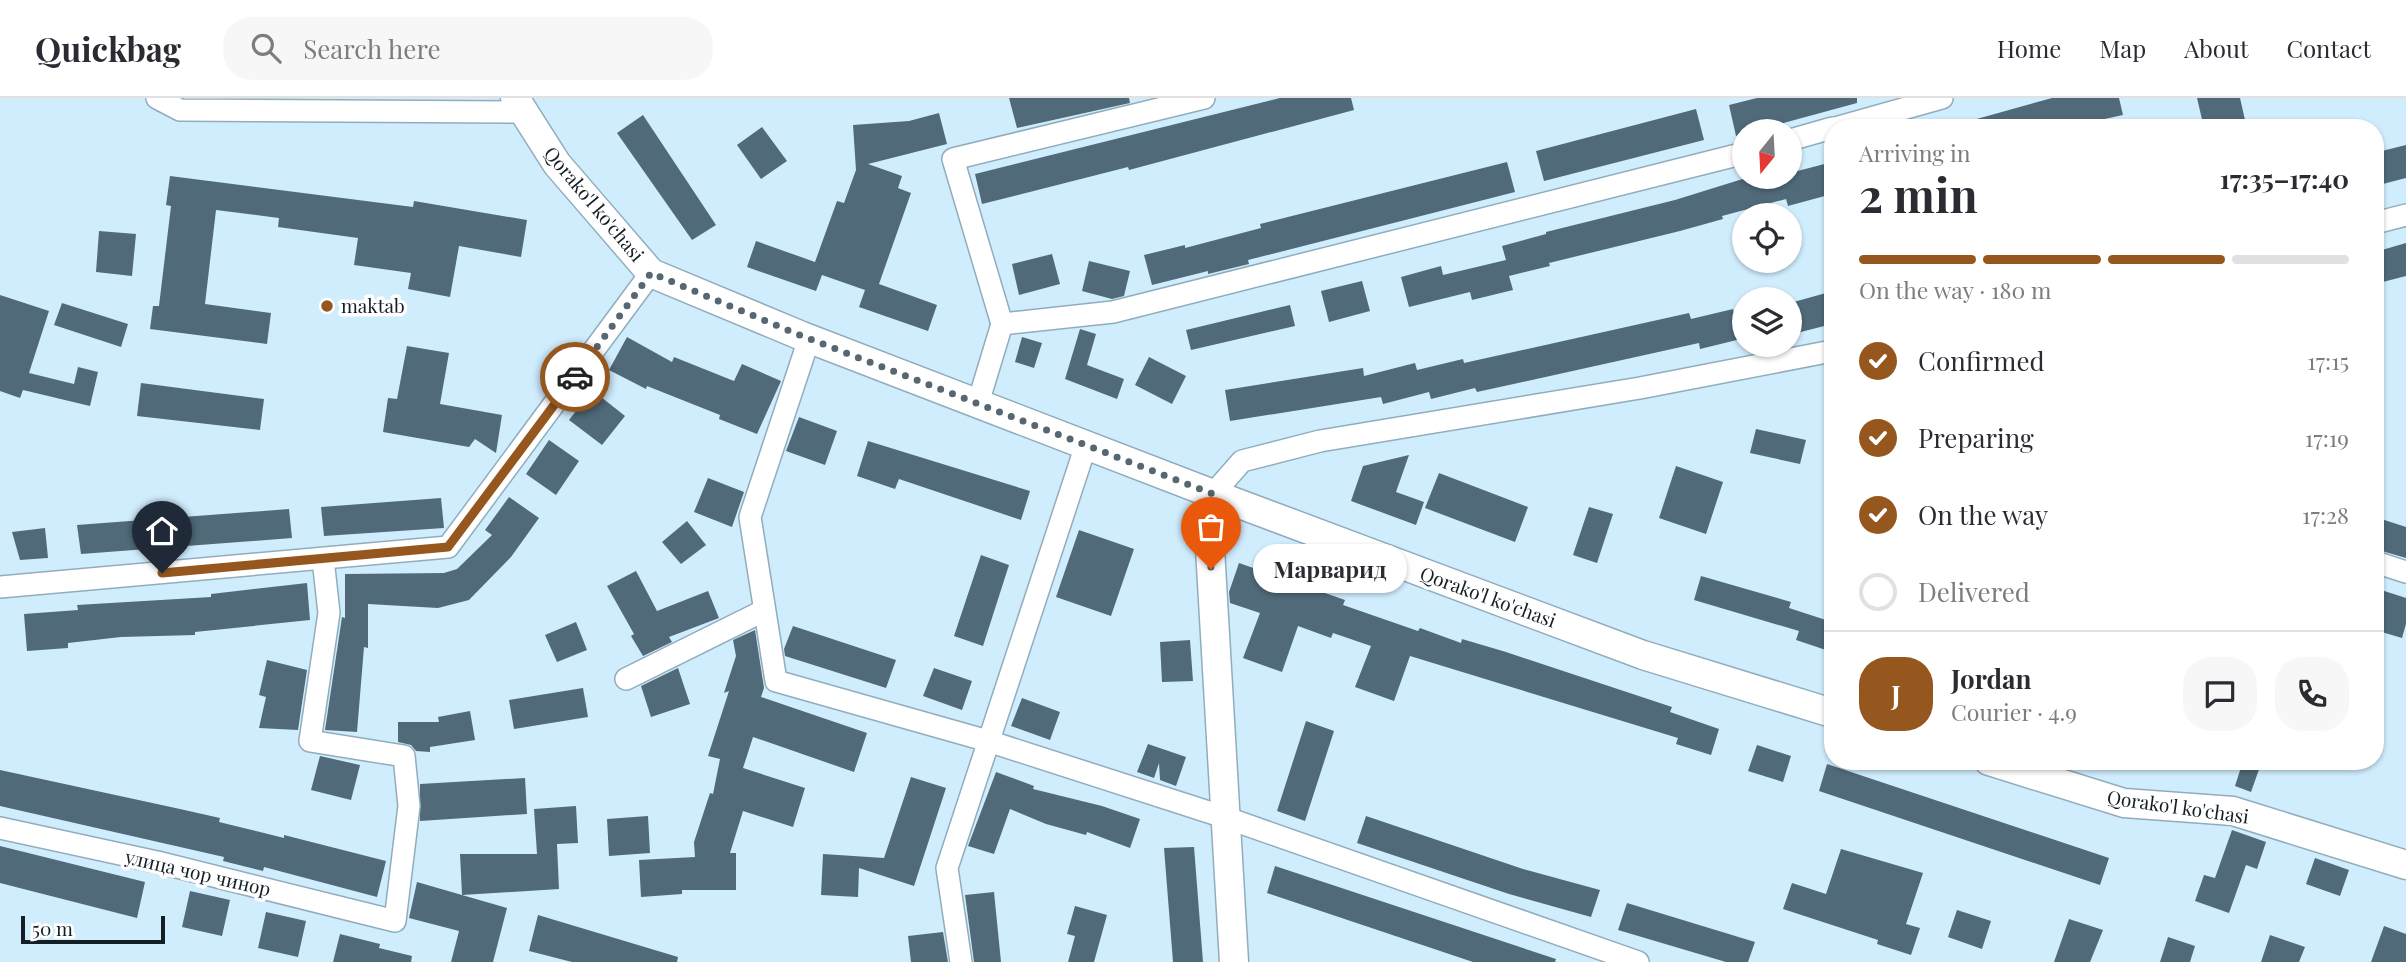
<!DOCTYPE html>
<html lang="en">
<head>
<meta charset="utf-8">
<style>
  body { margin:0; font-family:"Playfair Display",serif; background:#f7f7f7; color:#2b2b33; height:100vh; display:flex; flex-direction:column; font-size:26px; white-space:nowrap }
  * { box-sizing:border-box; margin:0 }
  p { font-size:23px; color:#7c7c81 }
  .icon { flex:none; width:38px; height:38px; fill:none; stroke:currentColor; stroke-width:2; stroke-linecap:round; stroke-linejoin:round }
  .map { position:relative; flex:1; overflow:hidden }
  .side { position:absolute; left:1824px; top:21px; width:560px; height:651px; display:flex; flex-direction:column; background:#fff; border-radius:28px; box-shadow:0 2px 5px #0004 }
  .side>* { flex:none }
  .needle { width:46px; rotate:198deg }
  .controls { position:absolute; left:1732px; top:21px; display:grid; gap:14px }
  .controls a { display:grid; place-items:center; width:70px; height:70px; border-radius:50%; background:#fff; box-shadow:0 2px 5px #0004; font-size:35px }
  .scale { position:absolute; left:21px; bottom:18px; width:144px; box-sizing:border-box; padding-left:7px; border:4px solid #141f25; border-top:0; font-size:19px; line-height:24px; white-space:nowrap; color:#141f25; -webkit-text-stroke:5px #fff; paint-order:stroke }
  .pin { position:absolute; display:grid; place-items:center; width:60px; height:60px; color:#fff; margin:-72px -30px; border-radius:50% 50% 50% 0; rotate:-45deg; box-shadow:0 0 7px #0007 }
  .pin .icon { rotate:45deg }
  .courier { position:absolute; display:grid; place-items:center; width:70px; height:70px; margin:-35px; border:5px solid #96571e; border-radius:50%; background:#fff; color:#222; box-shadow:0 2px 9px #0007 }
  .bubble { position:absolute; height:49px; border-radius:24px; background:#fff; box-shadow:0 2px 5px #0004; font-size:23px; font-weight:700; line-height:49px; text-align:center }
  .head em { font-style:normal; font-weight:700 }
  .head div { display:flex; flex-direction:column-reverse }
  .head { display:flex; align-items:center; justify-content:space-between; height:119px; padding:0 35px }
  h1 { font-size:46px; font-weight:700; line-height:52px }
  .bar { display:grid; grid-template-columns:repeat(4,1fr); gap:10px 7px; align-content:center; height:84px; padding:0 35px }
  .bar i { height:9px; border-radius:5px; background:#e1e1e2 }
  .bar .current { background:#96571e }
  .bar p { grid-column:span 4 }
  .line { display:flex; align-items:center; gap:18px; padding:0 35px; border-top:2px solid #e1e1e2 }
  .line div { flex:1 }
  .round { display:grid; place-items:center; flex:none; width:74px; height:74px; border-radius:28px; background:#f7f7f7 }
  ol { padding:0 35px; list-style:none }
  li { display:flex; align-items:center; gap:21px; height:77px }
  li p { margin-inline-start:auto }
  li .icon { padding:7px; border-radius:50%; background:#96571e; color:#fff; stroke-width:4 }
  li:last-child { color:#7c7c81 }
  li i { width:38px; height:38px; border:4px solid #e1e1e2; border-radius:50% }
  header { display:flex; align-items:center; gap:42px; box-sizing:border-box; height:98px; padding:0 35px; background:#fff; border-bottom:2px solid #e1e1e2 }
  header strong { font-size:33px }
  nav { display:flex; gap:38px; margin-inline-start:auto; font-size:24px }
  .search { width:490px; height:63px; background:#f7f7f7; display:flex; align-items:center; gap:18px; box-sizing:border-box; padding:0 24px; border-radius:28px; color:#7c7c81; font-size:26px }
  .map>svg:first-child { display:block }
</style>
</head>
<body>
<header>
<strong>Quickbag</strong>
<div class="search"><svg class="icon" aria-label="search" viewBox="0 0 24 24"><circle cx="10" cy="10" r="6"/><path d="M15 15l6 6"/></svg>Search here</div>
<nav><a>Home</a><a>Map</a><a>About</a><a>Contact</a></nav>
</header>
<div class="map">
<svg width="2406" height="864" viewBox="0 0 2406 864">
  <rect width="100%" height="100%" fill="#d0edfe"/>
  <!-- building -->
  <g fill="#506a79">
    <path d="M 1009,0 L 1129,0 L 1130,5 L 1017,30 Z"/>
    <path d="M 1280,0 L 1351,0 L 1354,12 L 1129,72 L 1128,69 L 982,106 L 975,76 Z"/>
    <path d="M 1757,0 L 1857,0 L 1857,5 L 1736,38 L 1729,7 Z"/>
    <path d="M 2052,0 L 2119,0 L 2123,17 L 2063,30 L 1966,30 L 1966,24 Z"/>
    <path d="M 2197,0 L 2240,0 L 2245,22 L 2204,30 Z"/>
    <path d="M 1696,11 L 1704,42 L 1544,83 L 1536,53 Z"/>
    <path d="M 939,15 L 947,46 L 868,66 L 902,78 L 898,90 L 911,95 L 879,186 L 937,207 L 928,233 L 859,209 L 865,192 L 822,177 L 816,193 L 747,169 L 756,143 L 815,164 L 837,103 L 844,105 L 856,72 L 853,27 L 909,23 Z"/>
    <path d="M 643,17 L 716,127 L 692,142 L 617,35 Z"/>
    <path d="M 762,29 L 787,63 L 761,81 L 737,47 Z"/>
    <path d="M 2406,47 L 2406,80 L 2375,88 L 2375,58 L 2378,54 Z"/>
    <path d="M 1507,64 L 1515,94 L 1248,162 L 1249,166 L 1208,176 L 1208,173 L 1152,187 L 1144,157 L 1185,147 L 1185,150 L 1261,130 L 1260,126 Z"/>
    <path d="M 1832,64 L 1832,96 L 1788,108 L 1786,101 L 1722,118 L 1723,121 L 1680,133 L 1549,165 L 1550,168 L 1509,178 L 1513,192 L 1472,202 L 1470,194 L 1409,209 L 1401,179 L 1441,168 L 1443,177 L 1506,162 L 1502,148 L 1546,136 L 1546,134 L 1675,102 L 1749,79 L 1790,79 L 1790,75 Z"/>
    <path d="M 170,78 L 413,109 L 414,103 L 527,122 L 521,159 L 459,148 L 450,199 L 408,191 L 411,175 L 354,167 L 358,140 L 278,129 L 279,120 L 216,112 L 205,206 L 271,215 L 267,246 L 150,231 L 153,208 L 159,208 L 171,108 L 166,107 Z"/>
    <path d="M 99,133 L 136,136 L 132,178 L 96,174 Z"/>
    <path d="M 2406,145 L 2406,178 L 2375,186 L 2375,154 Z"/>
    <path d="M 1052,156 L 1060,186 L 1019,197 L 1012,166 Z"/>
    <path d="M 1089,163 L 1130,173 L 1124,198 L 1112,201 L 1082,193 Z"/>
    <path d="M 1362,183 L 1370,213 L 1329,224 L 1321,193 Z"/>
    <path d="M 1826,195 L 1832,226 L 1793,236 L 1790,205 Z"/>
    <path d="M 0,197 L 49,213 L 29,275 L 74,286 L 78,269 L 98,274 L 90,308 L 23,292 L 20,300 L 0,293 Z"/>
    <path d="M 62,205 L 128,226 L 121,249 L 54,227 Z"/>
    <path d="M 1290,207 L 1295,228 L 1191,252 L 1186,232 Z"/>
    <path d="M 1733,211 L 1734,216 L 1745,214 L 1745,240 L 1700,251 L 1699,245 L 1477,294 L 1475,290 L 1431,301 L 1429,294 L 1383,306 L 1381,299 L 1230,323 L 1225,292 L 1363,270 L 1364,278 L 1415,265 L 1417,272 L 1463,261 L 1464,265 L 1689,215 L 1691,221 Z"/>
    <path d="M 1080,231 L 1096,236 L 1087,267 L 1124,281 L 1117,301 L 1065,281 Z"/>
    <path d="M 627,239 L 672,264 L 674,259 L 734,283 L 742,266 L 781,283 L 757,336 L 719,321 L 720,317 L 647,288 L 646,291 L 609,272 Z"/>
    <path d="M 1022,239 L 1042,245 L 1034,270 L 1015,264 Z"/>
    <path d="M 407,248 L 449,255 L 440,306 L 502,317 L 496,355 L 475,341 L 469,349 L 383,334 L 388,300 L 397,301 Z"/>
    <path d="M 1149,259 L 1186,278 L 1172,306 L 1135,287 Z"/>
    <path d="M 141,285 L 264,301 L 260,332 L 137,318 Z"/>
    <path d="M 590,295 L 596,295 L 625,318 L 602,347 L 569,322 Z"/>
    <path d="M 799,319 L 837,333 L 825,367 L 786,353 Z"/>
    <path d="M 1756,331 L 1806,342 L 1800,366 L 1750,355 Z"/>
    <path d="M 549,342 L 579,363 L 556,397 L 526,376 Z"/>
    <path d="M 868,343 L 1030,393 L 1021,422 L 899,381 L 895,391 L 857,378 Z"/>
    <path d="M 1409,357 L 1396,394 L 1424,404 L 1416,427 L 1351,403 L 1363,368 Z"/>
    <path d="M 1676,368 L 1723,384 L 1706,436 L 1659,420 Z"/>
    <path d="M 1439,375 L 1528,409 L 1515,444 L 1425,410 Z"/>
    <path d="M 708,380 L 744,394 L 732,429 L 694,414 Z"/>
    <path d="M 509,399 L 539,420 L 511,459 L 469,502 L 438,510 L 368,506 L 368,550 L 364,549 L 357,634 L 325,632 L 342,519 L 345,520 L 345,476 L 444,475 L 457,471 L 492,437 L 485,432 Z"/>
    <path d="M 441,400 L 444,430 L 324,438 L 321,409 Z"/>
    <path d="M 1589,409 L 1613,416 L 1597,465 L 1573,457 Z"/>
    <path d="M 289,411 L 292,440 L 81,456 L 77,427 Z"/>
    <path d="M 2375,419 L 2406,429 L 2406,460 L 2375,451 Z"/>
    <path d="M 687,423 L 706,447 L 681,466 L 662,444 Z"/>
    <path d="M 45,430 L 48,460 L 20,462 L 12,434 Z"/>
    <path d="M 1079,432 L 1134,451 L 1111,518 L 1056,499 Z"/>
    <path d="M 981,457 L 1009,467 L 983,548 L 954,538 Z"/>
    <path d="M 1239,465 L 1345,502 L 1343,507 L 1418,533 L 1420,530 L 1461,545 L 1462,541 L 1506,554 L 1672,609 L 1670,614 L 1719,631 L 1711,657 L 1676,646 L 1678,640 L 1410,558 L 1394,603 L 1355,589 L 1371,548 L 1333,535 L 1331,540 L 1298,528 L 1282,574 L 1243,560 L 1260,515 L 1230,505 L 1229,494 Z"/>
    <path d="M 636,473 L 657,513 L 708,493 L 719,520 L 669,539 L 672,544 L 643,558 L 631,538 L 634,536 L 607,488 Z"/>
    <path d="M 1701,478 L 1791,504 L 1789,510 L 1832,524 L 1832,554 L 1796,542 L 1799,533 L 1694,502 Z"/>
    <path d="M 307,485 L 310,522 L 195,534 L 195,537 L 121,539 L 68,545 L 68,550 L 27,553 L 24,516 L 78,512 L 77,507 L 211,499 L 211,496 Z"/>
    <path d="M 2375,490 L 2406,500 L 2406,526 L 2402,540 L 2375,532 Z"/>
    <path d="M 576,524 L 587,552 L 557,564 L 545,537 Z"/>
    <path d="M 793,528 L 896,562 L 886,590 L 785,558 L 784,551 Z"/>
    <path d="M 755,532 L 764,590 L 761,599 L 867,635 L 854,674 L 753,639 L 743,670 L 805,690 L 793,729 L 743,713 L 730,755 L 736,755 L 736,792 L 682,792 L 682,796 L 641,799 L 639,762 L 695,759 L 694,744 L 710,695 L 713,696 L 720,661 L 708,658 L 729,593 L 724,595 L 736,558 L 733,542 Z"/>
    <path d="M 1190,542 L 1193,583 L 1162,584 L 1160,544 Z"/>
    <path d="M 267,562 L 307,572 L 298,632 L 259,630 L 266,599 L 259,597 Z"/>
    <path d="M 678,570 L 690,606 L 651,619 L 641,588 Z"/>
    <path d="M 934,570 L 972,583 L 962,612 L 923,598 Z"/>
    <path d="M 583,590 L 588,619 L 514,631 L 509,602 Z"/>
    <path d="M 1022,600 L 1060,614 L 1050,642 L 1011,628 Z"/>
    <path d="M 470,613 L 475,642 L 430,649 L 430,654 L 416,653 L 411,647 L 398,644 L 398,624 L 439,624 L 438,619 Z"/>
    <path d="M 1306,623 L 1334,633 L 1305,723 L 1277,713 Z"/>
    <path d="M 1148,646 L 1186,659 L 1176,688 L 1160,682 L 1159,665 L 1154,680 L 1137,674 Z"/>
    <path d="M 1757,647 L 1791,658 L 1783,684 L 1748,673 Z"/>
    <path d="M 320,658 L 360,667 L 351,702 L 311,692 Z"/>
    <path d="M 2243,663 L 2262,663 L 2251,694 L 2235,688 Z"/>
    <path d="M 1827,666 L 2109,760 L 2100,787 L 1819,693 Z"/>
    <path d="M 0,672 L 180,711 L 220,720 L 219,724 L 284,740 L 284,737 L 386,763 L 377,799 L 264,769 L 263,773 L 223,763 L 224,759 L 0,708 Z"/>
    <path d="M 996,674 L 1034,688 L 1033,691 L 1102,708 L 1140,721 L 1130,750 L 1087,734 L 1086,737 L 1046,726 L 1010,711 L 994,756 L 968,748 Z"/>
    <path d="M 911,679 L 946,690 L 914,788 L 859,770 L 858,799 L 821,797 L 823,756 L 884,760 Z"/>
    <path d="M 525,680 L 527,716 L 420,723 L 420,686 Z"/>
    <path d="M 576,708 L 578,745 L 557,746 L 559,791 L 462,797 L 460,756 L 537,756 L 534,711 Z"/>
    <path d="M 648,718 L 650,755 L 609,758 L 607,721 Z"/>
    <path d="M 1366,718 L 1523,771 L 1600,792 L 1591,819 L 1509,796 L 1357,745 Z"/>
    <path d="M 2232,732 L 2266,744 L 2257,771 L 2246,767 L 2229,815 L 2195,803 L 2204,777 L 2215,780 Z"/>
    <path d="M 0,748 L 145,784 L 137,820 L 0,785 Z"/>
    <path d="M 1194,749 L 1203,864 L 1173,864 L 1164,750 Z"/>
    <path d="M 1841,751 L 1923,775 L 1906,826 L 1920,830 L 1911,857 L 1877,846 L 1878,842 L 1783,811 L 1792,785 L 1826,796 Z"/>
    <path d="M 2315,760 L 2349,772 L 2340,798 L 2306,786 Z"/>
    <path d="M 1275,768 L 1556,861 L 1555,864 L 1473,864 L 1267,795 Z"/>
    <path d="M 417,784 L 507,810 L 493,864 L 451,864 L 459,833 L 409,820 Z"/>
    <path d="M 190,793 L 230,802 L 222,838 L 182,829 Z"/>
    <path d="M 994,794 L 1001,864 L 974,864 L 965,797 Z"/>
    <path d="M 1627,805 L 1755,844 L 1748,864 L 1726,864 L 1618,832 Z"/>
    <path d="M 1075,808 L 1107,817 L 1094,864 L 1068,864 L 1075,838 L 1067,836 Z"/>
    <path d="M 1957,812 L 1991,823 L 1982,851 L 1948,839 Z"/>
    <path d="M 266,814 L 306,823 L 298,859 L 258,850 Z"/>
    <path d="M 538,817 L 678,859 L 677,864 L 572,864 L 529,853 Z"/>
    <path d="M 2069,821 L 2103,832 L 2090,864 L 2054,864 Z"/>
    <path d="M 2384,828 L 2406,836 L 2406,864 L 2371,864 Z"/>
    <path d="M 943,834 L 948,864 L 911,864 L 908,838 Z"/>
    <path d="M 340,836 L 380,846 L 379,850 L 412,858 L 411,864 L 333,864 Z"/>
    <path d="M 2270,837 L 2305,849 L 2299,864 L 2261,864 Z"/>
    <path d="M 2168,839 L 2195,848 L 2190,864 L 2160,864 Z"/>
  </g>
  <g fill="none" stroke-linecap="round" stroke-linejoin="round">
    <defs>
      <g id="street">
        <path d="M 157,0 L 180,12 L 522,14"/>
        <path d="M 1835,30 L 1942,0"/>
        <path d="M 1790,42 L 1832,30"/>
        <path d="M 2375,125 L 2406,117"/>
        <path d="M 1002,226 L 953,61 L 1204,0"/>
        <path d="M 809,241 L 750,419 L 776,583 L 988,643 L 1224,719 L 1638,864"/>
        <path d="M 978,305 L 1002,226 L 1113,214 L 1745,55"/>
        <path d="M 1213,396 L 1242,363 L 1320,343 L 1640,290 L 1832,253"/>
        <path d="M 2375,464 L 2406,474"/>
        <path d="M 0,489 L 448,449 L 651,175"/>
        <path d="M 626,581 L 763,513"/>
        <path d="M 0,730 L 157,764 L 395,823 L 409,708 L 404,658 L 310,643 L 329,515 L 323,461"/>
        <path d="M 961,864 L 947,770 L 1086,347"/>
      </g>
      <g id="secondary">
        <path d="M 515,0 L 557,66 L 651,175 L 802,238 L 1213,396 L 1643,557 L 1832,615"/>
        <path d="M 1213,396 L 1208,416 L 1234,864"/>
        <path d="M 1989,663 L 2124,705 L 2233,713 L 2406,767"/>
      </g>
    </defs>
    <!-- street casing -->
    <use href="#street" stroke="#91adbd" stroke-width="24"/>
    <!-- secondary casing -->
    <use href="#secondary" stroke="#91adbd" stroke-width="31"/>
    <!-- street -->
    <use href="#street" stroke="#fff" stroke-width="21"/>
    <!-- secondary -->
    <use href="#secondary" stroke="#fff" stroke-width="28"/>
  </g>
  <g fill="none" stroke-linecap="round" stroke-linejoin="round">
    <!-- done -->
    <path stroke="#566771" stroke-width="7" stroke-dasharray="0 12.6" d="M 575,279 L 651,175 L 802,238 L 1213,396 L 1208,416 L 1211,471"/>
    <!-- route -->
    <path stroke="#96571e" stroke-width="9" d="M 162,475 L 448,449 L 575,279"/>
  </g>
  <!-- markers -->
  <circle fill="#96571e" stroke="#fff" stroke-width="2.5" cx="327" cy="208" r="7"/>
  <g text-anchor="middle" stroke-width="7" stroke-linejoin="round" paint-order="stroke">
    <!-- street labels -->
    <g font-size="19" fill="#141f25" stroke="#fff">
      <text transform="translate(594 106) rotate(50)" y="7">Qorako'l ko'chasi</text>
      <text transform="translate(1488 499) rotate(20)" y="7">Qorako'l ko'chasi</text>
      <text transform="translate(2178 709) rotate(8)" y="7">Qorako'l ko'chasi</text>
      <text transform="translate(198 775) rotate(13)" y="7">улица чор чинор</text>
    </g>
    <!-- poi labels -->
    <g font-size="19" fill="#141f25" stroke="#fff" text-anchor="start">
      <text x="341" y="215">maktab</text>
    </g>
  </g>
</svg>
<div class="controls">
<a><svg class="needle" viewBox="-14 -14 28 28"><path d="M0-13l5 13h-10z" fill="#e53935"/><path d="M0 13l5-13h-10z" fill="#7c7c81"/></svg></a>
<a><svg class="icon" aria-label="locate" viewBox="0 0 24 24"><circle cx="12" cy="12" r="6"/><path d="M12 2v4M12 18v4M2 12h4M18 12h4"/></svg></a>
<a><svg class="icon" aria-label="layers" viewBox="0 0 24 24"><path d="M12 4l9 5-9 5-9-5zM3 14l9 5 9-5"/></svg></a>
</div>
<div class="scale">50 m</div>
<div class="pin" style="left:1211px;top:471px;background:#ea580c"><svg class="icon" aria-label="bag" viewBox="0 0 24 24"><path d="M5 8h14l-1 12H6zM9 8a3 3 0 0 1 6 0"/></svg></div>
<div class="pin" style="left:162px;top:475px;background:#1f2937"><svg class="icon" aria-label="home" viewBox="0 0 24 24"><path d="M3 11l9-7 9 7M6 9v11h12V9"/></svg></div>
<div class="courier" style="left:575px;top:279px"><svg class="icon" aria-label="car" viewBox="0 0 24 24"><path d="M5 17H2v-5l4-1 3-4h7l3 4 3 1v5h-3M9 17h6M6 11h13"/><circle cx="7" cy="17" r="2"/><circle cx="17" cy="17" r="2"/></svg></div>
<div class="bubble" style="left:1253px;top:446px;width:154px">Марварид</div>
<section class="side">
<div class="head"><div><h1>2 min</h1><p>Arriving in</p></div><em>17:35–17:40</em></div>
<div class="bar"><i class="current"></i><i class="current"></i><i class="current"></i><i></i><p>On the way · 180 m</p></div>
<ol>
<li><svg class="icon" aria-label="check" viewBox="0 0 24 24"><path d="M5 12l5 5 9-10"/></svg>Confirmed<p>17:15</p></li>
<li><svg class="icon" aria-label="check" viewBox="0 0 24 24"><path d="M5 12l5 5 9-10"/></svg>Preparing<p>17:19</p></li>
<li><svg class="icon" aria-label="check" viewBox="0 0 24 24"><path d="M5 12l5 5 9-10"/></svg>On the way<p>17:28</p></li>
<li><i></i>Delivered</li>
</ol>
<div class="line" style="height:126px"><b class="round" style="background:#96571e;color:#fff">J</b><div><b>Jordan</b><p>Courier · 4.9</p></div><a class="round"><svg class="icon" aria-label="chat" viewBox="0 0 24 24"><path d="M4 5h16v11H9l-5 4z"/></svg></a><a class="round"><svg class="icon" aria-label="phone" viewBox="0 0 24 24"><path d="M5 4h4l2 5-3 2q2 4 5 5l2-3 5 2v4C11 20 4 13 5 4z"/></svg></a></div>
</section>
</div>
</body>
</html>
